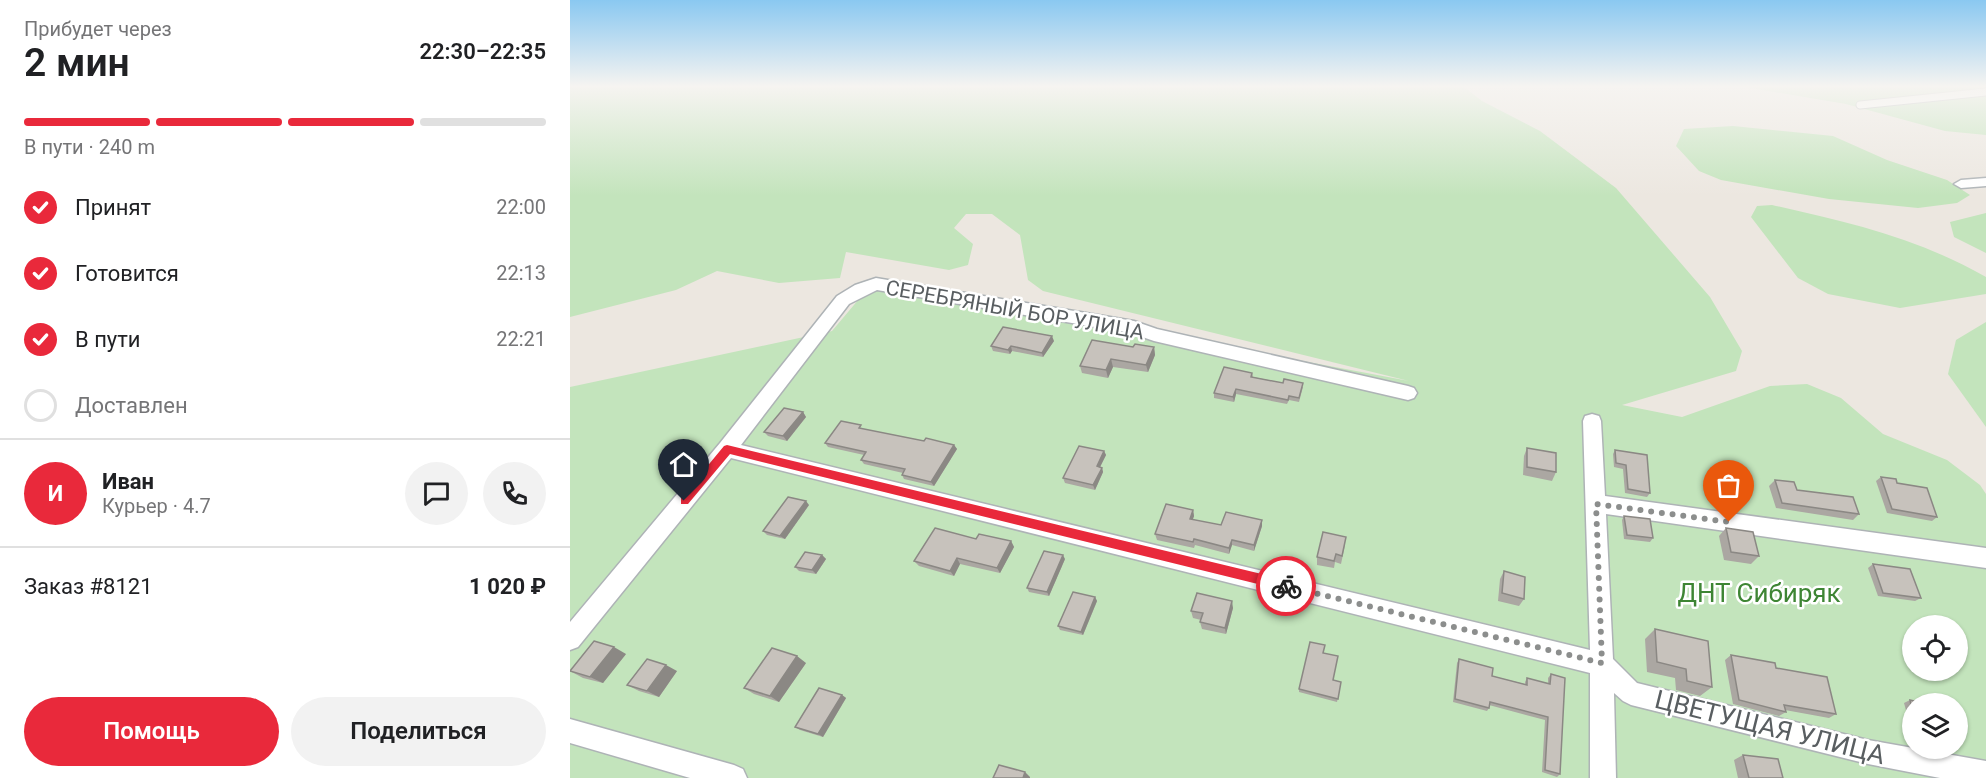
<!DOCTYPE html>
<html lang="ru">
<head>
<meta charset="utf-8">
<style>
  body { margin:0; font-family:Roboto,sans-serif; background:#f2f2f2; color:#202124; height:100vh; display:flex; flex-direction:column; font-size:22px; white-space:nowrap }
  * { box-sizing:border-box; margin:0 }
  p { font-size:20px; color:#757577 }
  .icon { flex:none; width:33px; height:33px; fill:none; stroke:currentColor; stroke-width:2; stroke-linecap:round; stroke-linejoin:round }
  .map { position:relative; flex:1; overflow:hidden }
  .drawer { display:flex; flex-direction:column; background:#fff; width:570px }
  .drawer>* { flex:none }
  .fabs { position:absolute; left:1332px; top:615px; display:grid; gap:12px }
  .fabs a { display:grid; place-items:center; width:66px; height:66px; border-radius:50%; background:#fff; box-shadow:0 2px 4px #0004; font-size:30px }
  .pin { position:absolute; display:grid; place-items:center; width:51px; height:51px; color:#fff; margin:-62px -26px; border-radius:50% 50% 50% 0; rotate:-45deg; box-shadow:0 0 6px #0007 }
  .pin .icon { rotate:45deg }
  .courier { position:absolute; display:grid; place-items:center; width:60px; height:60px; margin:-30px; border:4px solid #e9293b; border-radius:50%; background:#fff; color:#222; box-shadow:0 2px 8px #0007 }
  .headline em { font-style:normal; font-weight:600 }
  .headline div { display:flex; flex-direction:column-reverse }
  .headline { display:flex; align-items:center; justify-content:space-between; height:102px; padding:0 24px }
  h1 { font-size:39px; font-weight:600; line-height:45px }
  .bar { display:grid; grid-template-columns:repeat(4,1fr); gap:9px 6px; align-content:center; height:72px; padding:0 24px }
  .bar i { height:8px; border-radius:4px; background:#e0e0e0 }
  .bar .on { background:#e9293b }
  .bar p { grid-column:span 4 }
  .line { display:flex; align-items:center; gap:15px; padding:0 24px; border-top:2px solid #e0e0e0 }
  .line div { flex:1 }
  .round { display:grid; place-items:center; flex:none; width:63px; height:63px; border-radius:32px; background:#f2f2f2 }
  ol { padding:0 24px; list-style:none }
  li { display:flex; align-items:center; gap:18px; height:66px }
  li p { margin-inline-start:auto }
  li .icon { padding:6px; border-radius:50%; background:#e9293b; color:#fff; stroke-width:4 }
  li:last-child { color:#757577 }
  li i { width:33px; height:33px; border:3px solid #e0e0e0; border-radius:50% }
  .action { display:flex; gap:12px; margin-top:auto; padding:12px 24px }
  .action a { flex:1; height:69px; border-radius:36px; background:#e9293b; color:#fff; font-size:24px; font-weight:600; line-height:69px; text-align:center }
  .action a+a { background:#f2f2f2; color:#202124 }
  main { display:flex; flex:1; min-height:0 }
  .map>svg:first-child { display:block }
</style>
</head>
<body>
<main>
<section class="drawer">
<div class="headline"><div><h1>2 мин</h1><p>Прибудет через</p></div><em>22:30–22:35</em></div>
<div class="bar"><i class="on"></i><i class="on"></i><i class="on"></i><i></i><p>В пути · 240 m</p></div>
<ol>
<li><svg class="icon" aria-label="check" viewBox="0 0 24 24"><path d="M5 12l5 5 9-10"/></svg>Принят<p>22:00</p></li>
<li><svg class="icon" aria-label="check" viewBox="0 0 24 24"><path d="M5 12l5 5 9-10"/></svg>Готовится<p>22:13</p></li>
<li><svg class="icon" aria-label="check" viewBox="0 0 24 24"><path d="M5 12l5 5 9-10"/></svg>В пути<p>22:21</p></li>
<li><i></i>Доставлен</li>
</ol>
<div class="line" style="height:108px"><b class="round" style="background:#e9293b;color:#fff">И</b><div><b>Иван</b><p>Курьер · 4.7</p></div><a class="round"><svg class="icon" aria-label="chat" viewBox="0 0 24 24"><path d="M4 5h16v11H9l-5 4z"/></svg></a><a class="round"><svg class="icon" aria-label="phone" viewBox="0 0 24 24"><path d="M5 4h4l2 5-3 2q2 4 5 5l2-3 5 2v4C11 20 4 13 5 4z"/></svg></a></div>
<div class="line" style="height:78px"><div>Заказ #8121</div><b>1 020 ₽</b></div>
<div class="action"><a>Помощь</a><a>Поделиться</a></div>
</section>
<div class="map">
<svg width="1416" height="778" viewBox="0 0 1416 778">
  <rect width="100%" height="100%" fill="#ece7e0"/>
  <!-- green -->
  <g fill="#c3e4bc" fill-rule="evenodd">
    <path d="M 0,87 L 894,87 L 912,101 L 970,131 L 1046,188 L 1140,297 L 1172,351 L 1166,371 L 1052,405 L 1112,417 L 1200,386 L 1237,384 L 1271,398 L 1313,434 L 1377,460 L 1410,485 L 1416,494 L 1416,778 L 0,778 L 0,387 L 262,331 L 305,280 L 839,381 L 473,291 L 458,280 L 450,235 L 422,214 L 396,214 L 384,228 L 403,244 L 398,265 L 379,270 L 276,252 L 270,278 L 209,283 L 147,271 L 106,290 L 0,317 ZM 1342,626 L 1388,626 L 1388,670 L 1342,670 ZM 1342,704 L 1388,704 L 1388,748 L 1342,748 Z"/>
    <path d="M 1175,87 L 1416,87 L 1416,135 L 1375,131 L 1276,104 Z"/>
    <path d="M 1163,126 L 1263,136 L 1317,160 L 1377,180 L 1400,195 L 1387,203 L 1348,208 L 1259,199 L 1151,180 L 1129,171 L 1106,146 L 1114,129 Z"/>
    <path d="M 1202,205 C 1277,222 1348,238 1416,277 L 1416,294 L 1330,308 L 1258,294 L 1228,278 L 1181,217 L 1187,206 Z"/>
    <path d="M 1416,213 L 1416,253 L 1384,237 L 1380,222 Z"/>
    <path d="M 1416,322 L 1416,427 L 1378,374 L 1386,340 Z"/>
  </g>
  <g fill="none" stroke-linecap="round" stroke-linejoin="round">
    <defs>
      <path id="lane" d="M 1290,105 L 1416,92"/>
      <g id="street">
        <path d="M 1416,178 L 1416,186 L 1391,188 L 1384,184 L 1391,180 Z"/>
        <path d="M 306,278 L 564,321 L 587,329 L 838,386 L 844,388 L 847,393 L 844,398 L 838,400 L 584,341 L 561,333 L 307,290 L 279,304 L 171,445 L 1020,650 L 1013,421 L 1015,416 L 1022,414 L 1029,416 L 1031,421 L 1035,496 L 1416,548 L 1416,568 L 1036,514 L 1043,659 L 1067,683 L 1298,740 L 1416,761 L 1416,778 L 1370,778 L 1298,764 L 1061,705 L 1053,701 L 1044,693 L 1046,778 L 1020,778 L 1020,673 L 161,458 L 8,647 L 0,650 L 0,622 L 150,443 L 267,296 L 285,285 Z"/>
        <path d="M 0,719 L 164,765 L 173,769 L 177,778 L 120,778 L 0,743 Z"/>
      </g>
    </defs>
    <!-- lane casing -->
    <use href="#lane" stroke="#aeb3b6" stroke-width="9"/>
    <!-- street casing -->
    <use href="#street" stroke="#aeb3b6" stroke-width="3"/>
    <!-- lane -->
    <use href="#lane" stroke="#fff" stroke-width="7"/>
    <!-- street -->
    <use href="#street" fill="#fff" fill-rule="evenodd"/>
  </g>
  <!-- wall -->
  <g fill="#aba7a2">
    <path d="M 484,341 L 473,357 L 442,351 L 440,354 L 423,351 L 421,346 Z"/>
    <path d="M 563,347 L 584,347 L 585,355 L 578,372 L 543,367 L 538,378 L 512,373 L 510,366 Z"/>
    <path d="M 682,373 L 683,377 L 733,387 L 729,402 L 719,400 L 717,404 L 666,394 L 664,402 L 644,398 L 644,393 Z"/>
    <path d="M 233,412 L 236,417 L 217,441 L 198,436 L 194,432 Z"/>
    <path d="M 293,429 L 354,441 L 384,445 L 387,449 L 364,486 L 334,479 L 332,475 L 333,473 L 294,464 L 291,460 L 294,455 L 258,447 L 255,443 Z"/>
    <path d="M 957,448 L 986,472 L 982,481 L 953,475 L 954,456 Z"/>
    <path d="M 1045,450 L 1080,493 L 1077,497 L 1055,493 L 1053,469 L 1044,467 L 1043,454 Z"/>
    <path d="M 534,451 L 536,455 L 530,467 L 532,468 L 533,472 L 525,490 L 495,483 L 493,478 Z"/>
    <path d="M 1148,467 L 1175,488 L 1168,496 L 1145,492 L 1142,475 Z"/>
    <path d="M 1311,477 L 1367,517 L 1362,521 L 1317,513 L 1306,481 Z"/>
    <path d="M 1205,480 L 1227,490 L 1289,514 L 1283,520 L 1206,508 L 1199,486 Z"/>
    <path d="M 239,505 L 215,539 L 197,535 L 193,531 Z"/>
    <path d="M 623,510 L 624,516 L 622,520 L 651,525 L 692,520 L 692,526 L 684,551 L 662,545 L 659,554 L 625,545 L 624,548 L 587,540 L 585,534 Z"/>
    <path d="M 1054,516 L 1083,538 L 1080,542 L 1054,539 L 1052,520 Z"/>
    <path d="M 1156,528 L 1189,556 L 1181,564 L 1154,560 L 1149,536 Z"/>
    <path d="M 406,539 L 441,541 L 444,547 L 430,573 L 390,564 L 384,576 L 349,566 L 344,561 Z"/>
    <path d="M 775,545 L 771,564 L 765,562 L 764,568 L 747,565 L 747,557 Z"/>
    <path d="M 252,555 L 256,559 L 246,574 L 229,571 L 225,567 Z"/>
    <path d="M 495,559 L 479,596 L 459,592 L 457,588 Z"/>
    <path d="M 1303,564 L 1351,598 L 1345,601 L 1308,596 L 1298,568 Z"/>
    <path d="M 934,571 L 954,599 L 949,606 L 928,601 L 930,579 Z"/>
    <path d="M 525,597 L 527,601 L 513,635 L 490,630 L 488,626 Z"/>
    <path d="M 663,608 L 656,634 L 632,629 L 630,622 L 631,620 L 623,618 L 621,611 Z"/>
    <path d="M 1085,629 L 1142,687 L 1130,696 L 1106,690 L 1105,678 L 1077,672 L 1075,639 Z"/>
    <path d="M 754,653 L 763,680 L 771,682 L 767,702 L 729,692 L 729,689 Z"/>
    <path d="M 56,654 L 33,683 L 13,678 L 0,671 Z"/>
    <path d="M 1161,655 L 1206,668 L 1266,714 L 1259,718 L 1215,710 L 1216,712 L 1209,716 L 1163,704 L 1155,660 Z"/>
    <path d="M 889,659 L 922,676 L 955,684 L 955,682 L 957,678 L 978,684 L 978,678 L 981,674 L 990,774 L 987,777 L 972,772 L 975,720 L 919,705 L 919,708 L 917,711 L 883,702 L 887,663 Z"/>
    <path d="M 236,663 L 209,702 L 184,694 L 174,688 Z"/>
    <path d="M 107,671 L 89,697 L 69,691 L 57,685 Z"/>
    <path d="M 272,695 L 276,698 L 253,737 L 230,730 L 225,727 Z"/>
    <path d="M 1340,700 L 1342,704 L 1342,732 L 1334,703 Z"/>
    <path d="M 1173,755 L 1213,778 L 1168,778 L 1164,760 Z"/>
  </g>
  <!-- shaded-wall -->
  <g fill="#8b8884">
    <path d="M 482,336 L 484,341 L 473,357 L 472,353 Z"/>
    <path d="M 441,346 L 442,351 L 440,354 L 438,350 Z"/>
    <path d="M 584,347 L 585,355 L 578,372 L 576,365 Z"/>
    <path d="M 541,359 L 543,367 L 538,378 L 536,370 Z"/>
    <path d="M 666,389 L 666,394 L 664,402 L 663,397 Z"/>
    <path d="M 233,412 L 236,417 L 217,441 L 213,436 Z"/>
    <path d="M 384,445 L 387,449 L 364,486 L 361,482 Z"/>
    <path d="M 534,451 L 536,455 L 528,471 L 527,466 Z"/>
    <path d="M 532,468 L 533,472 L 525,490 L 523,485 Z"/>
    <path d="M 236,501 L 239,505 L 215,539 L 210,536 Z"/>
    <path d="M 623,510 L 624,516 L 621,525 L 620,519 Z"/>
    <path d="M 692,520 L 692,526 L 684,551 L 684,545 Z"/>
    <path d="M 662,540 L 662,545 L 659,554 L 659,548 Z"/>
    <path d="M 441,541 L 444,547 L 430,573 L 427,568 Z"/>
    <path d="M 252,555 L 256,559 L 246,574 L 242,570 Z"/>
    <path d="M 493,555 L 495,559 L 479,596 L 477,592 Z"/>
    <path d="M 387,558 L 390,564 L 384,576 L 380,571 Z"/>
    <path d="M 525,597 L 527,601 L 513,635 L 511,632 Z"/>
    <path d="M 662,601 L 663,608 L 656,634 L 655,628 Z"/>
    <path d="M 44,647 L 56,654 L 33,683 L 20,677 Z"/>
    <path d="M 227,656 L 236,663 L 209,702 L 200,696 Z"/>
    <path d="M 96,665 L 107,671 L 89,697 L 77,691 Z"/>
    <path d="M 272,695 L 276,698 L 253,737 L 248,734 Z"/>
    <path d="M 455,772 L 460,777 L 460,778 L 453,778 Z"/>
  </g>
  <!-- building -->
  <g fill="#c7c2bc" stroke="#8b8884" stroke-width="1.5">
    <path d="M 433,327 L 482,336 L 472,353 L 441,346 L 438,350 L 421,346 Z"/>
    <path d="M 522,340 L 563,347 L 565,344 L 584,347 L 576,365 L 541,359 L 536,370 L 510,366 Z"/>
    <path d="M 654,367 L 682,373 L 681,377 L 713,383 L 714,379 L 733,383 L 729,398 L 719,396 L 718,400 L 666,389 L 663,397 L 644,393 Z"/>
    <path d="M 214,408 L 233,412 L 213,436 L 194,432 Z"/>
    <path d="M 271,421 L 291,425 L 289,428 L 354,441 L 356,438 L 384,445 L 361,482 L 332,475 L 335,469 L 291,460 L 296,452 L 255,443 Z"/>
    <path d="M 509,446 L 534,451 L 527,466 L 532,468 L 523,485 L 493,478 Z"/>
    <path d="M 957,448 L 986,453 L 986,472 L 957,467 Z"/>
    <path d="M 1045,450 L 1077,455 L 1080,493 L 1058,489 L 1056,465 L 1046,463 Z"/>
    <path d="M 1148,467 L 1172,470 L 1175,488 L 1152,484 Z"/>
    <path d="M 1311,477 L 1326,479 L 1327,483 L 1357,488 L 1367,517 L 1322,509 Z"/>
    <path d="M 1205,480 L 1224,482 L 1227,490 L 1283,497 L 1289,514 L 1212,503 Z"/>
    <path d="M 218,497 L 236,501 L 210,536 L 193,531 Z"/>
    <path d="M 596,504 L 623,510 L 620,519 L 651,525 L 656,512 L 692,520 L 684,545 L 662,540 L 659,548 L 624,539 L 623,542 L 585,534 Z"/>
    <path d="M 1054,516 L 1080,519 L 1083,538 L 1057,535 Z"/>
    <path d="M 365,528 L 406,539 L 409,534 L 441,541 L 427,568 L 387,558 L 380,571 L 344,561 Z"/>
    <path d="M 1156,528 L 1183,532 L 1189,556 L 1161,552 Z"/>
    <path d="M 753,532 L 776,537 L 772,556 L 766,554 L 764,561 L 747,557 Z"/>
    <path d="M 474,551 L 493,555 L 477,592 L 457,588 Z"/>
    <path d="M 235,552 L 252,555 L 242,570 L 225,567 Z"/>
    <path d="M 1303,564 L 1340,569 L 1351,598 L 1313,593 Z"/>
    <path d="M 934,571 L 955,577 L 954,599 L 932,593 Z"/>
    <path d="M 503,592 L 525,597 L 511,632 L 488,626 Z"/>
    <path d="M 627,593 L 662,601 L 655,628 L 630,622 L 633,613 L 621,611 Z"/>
    <path d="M 1085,629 L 1138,641 L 1142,687 L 1117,681 L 1116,669 L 1087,662 Z"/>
    <path d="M 24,641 L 44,647 L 20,677 L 0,671 Z"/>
    <path d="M 740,642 L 755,645 L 753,653 L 768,656 L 763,680 L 771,682 L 768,699 L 729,689 Z"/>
    <path d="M 202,648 L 227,656 L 200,696 L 174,688 Z"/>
    <path d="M 1161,655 L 1205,663 L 1206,668 L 1257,677 L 1266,714 L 1214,705 L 1216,712 L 1169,700 Z"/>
    <path d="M 77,659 L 96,665 L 77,691 L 57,685 Z"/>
    <path d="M 889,659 L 923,668 L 922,676 L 957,685 L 957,678 L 980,684 L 981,674 L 995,678 L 990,774 L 975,770 L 978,717 L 920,702 L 919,708 L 885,699 Z"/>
    <path d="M 249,688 L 272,695 L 248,734 L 225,727 Z"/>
    <path d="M 1340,700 L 1356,704 L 1342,704 L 1342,709 Z"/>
    <path d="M 1388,731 L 1391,741 L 1388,740 Z"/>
    <path d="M 1173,755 L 1208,759 L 1213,778 L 1179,778 Z"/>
    <path d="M 429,765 L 455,772 L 453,778 L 423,778 Z"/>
  </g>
  <!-- sky -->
  <linearGradient id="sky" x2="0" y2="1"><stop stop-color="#8ac8f1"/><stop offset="0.44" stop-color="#f6f4f1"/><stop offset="1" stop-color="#f6f4f1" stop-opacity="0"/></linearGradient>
  <rect width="1416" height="196" fill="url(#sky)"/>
  <!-- route -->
  <path fill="#e9293b" d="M 157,445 L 716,580 L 721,586 L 716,591 L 160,454 L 118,504 L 111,504 L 111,498 L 154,446 Z"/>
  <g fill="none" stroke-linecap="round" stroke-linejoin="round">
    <!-- done -->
    <path stroke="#8c8e8d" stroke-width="6" stroke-dasharray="0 10.8" d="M 716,586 L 1032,663 L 1026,504 L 1159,522"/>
  </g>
  <g text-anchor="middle" stroke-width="5" stroke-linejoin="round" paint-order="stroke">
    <!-- street labels -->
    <g font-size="21" fill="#595e61" stroke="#fff">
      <text transform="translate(445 310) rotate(10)" y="7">СЕРЕБРЯНЫЙ БОР УЛИЦА</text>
    </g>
    <!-- near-park labels -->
    <g font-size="26" fill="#3e8534" stroke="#fff">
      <text x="1189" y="602">ДНТ Сибиряк</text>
    </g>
    <!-- near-street labels -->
    <g font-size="26" fill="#595e61" stroke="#fff">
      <text transform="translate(1200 727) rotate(14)" y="9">ЦВЕТУЩАЯ УЛИЦА</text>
    </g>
  </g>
</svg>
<div class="fabs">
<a><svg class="icon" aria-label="locate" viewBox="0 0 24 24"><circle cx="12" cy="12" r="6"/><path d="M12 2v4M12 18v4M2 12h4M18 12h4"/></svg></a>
<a><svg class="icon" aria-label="layers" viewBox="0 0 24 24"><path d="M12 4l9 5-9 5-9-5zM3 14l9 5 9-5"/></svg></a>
</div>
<div class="pin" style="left:1159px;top:522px;background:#ea580c"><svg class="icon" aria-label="bag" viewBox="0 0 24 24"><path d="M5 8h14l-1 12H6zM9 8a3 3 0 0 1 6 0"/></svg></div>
<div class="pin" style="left:114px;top:501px;background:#1f2937"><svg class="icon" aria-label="home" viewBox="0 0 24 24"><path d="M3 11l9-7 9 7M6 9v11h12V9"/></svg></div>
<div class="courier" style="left:716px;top:586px"><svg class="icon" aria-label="bike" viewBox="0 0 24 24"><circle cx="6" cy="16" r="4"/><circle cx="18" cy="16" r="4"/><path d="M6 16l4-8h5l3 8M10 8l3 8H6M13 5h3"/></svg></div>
</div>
</main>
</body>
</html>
